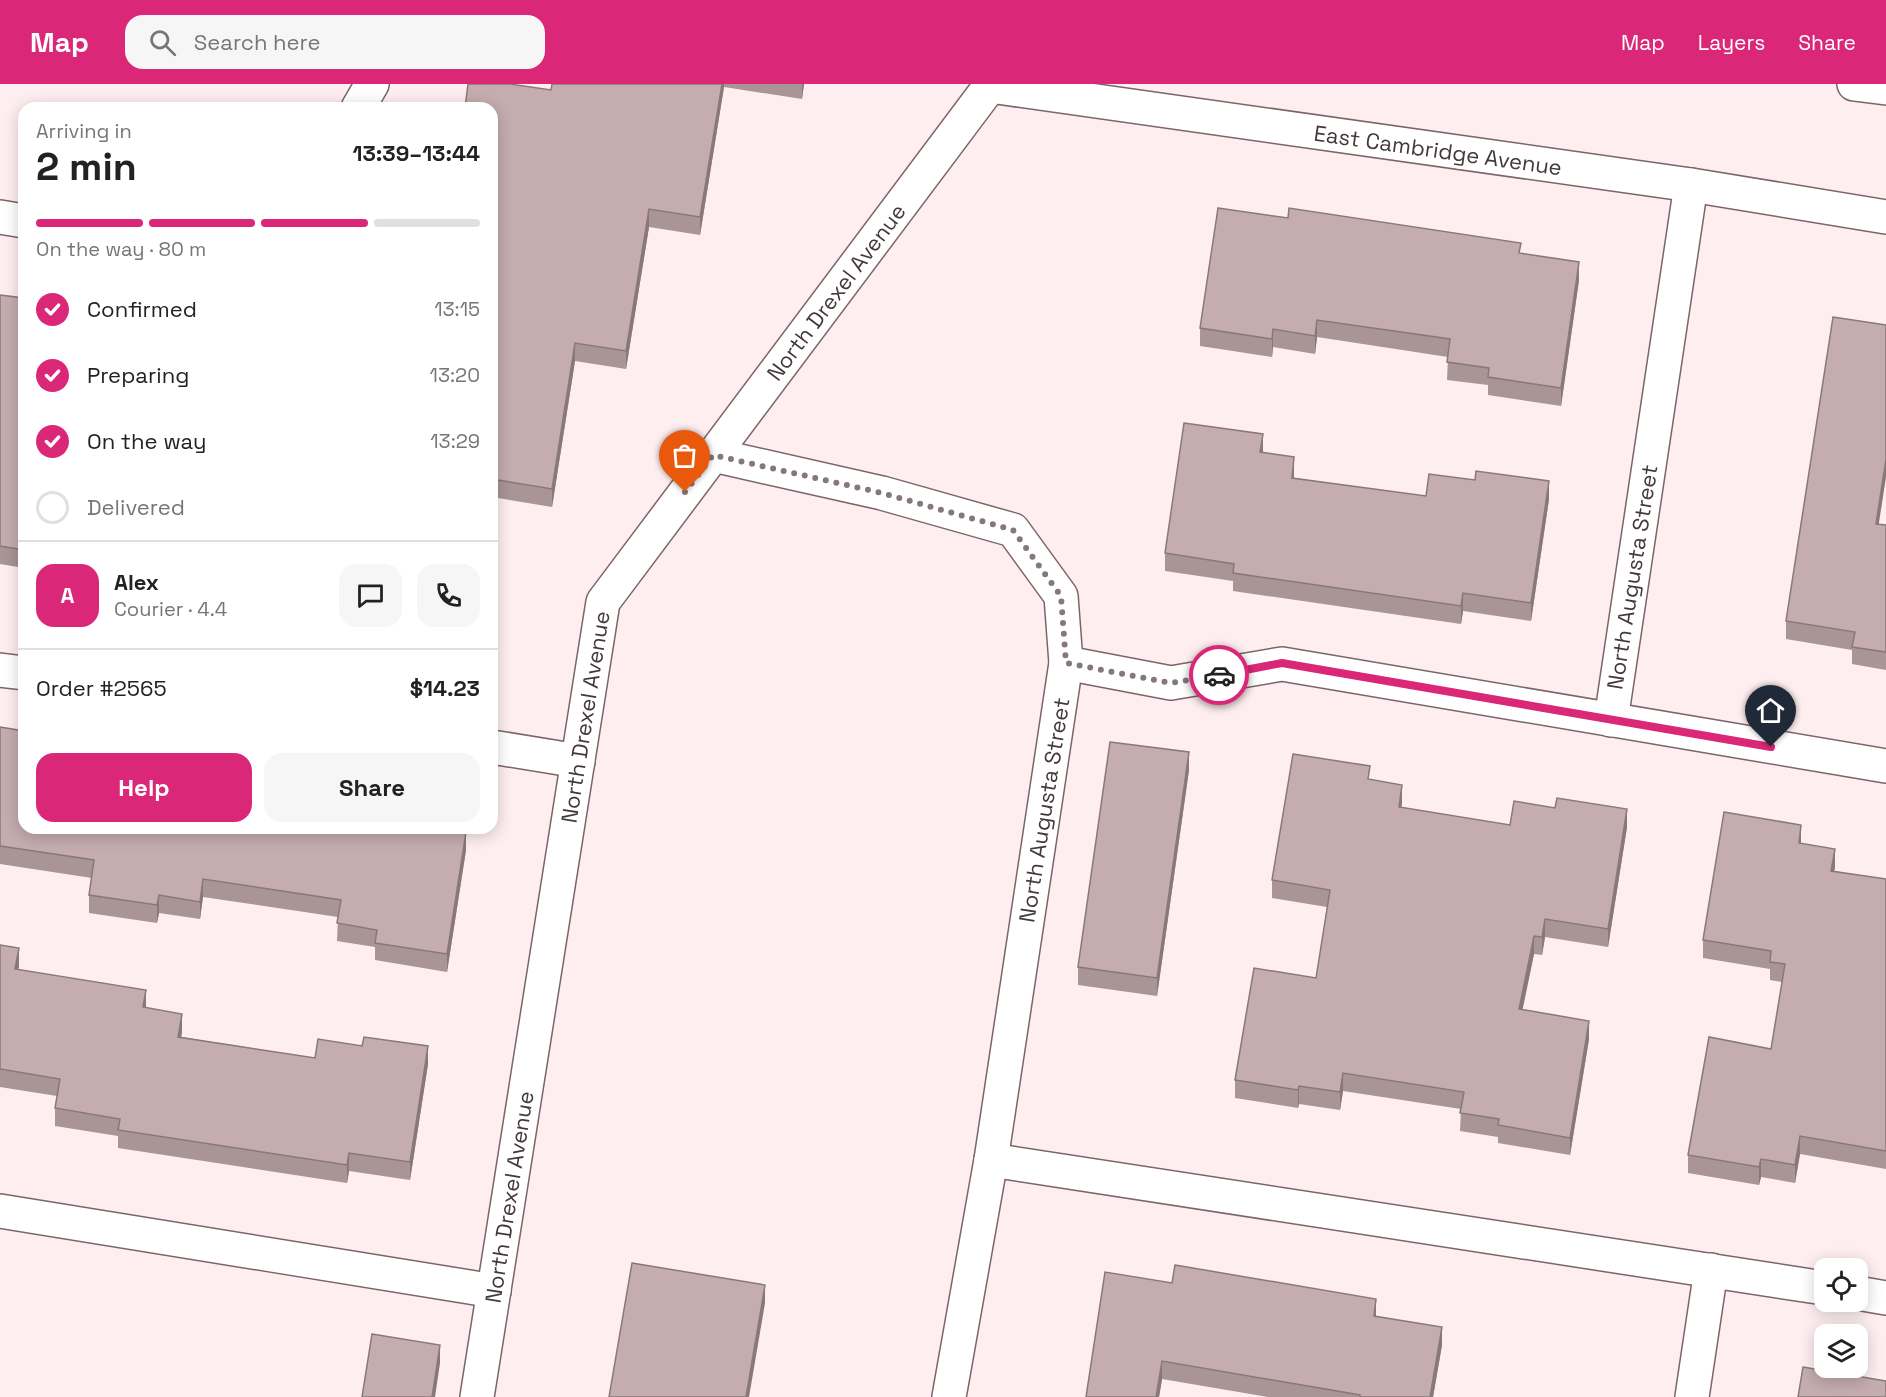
<!DOCTYPE html>
<html lang="en">
<head>
<meta charset="utf-8">
<style>
  body { margin:0; font-family:"Space Grotesk",sans-serif; background:#f6f6f6; color:#222; height:100vh; display:flex; flex-direction:column; font-size:22px; white-space:nowrap }
  * { box-sizing:border-box; margin:0 }
  p { font-size:20px; color:#767676 }
  .icon { flex:none; width:33px; height:33px; fill:none; stroke:currentColor; stroke-width:2; stroke-linecap:round; stroke-linejoin:round }
  .map { position:relative; flex:1; overflow:hidden }
  .sheet { position:absolute; left:18px; top:18px; width:480px; height:732px; display:flex; flex-direction:column; background:#fff; border-radius:18px; box-shadow:0 3px 15px #0003 }
  .sheet>* { flex:none }
  .controls { position:absolute; left:1814px; top:1174px; display:grid; gap:12px }
  .controls a { display:grid; place-items:center; width:54px; height:54px; border-radius:12px; background:#fff; box-shadow:0 3px 15px #0003; font-size:30px }
  .pin { position:absolute; display:grid; place-items:center; width:51px; height:51px; color:#fff; margin:-62px -26px; border-radius:50% 50% 50% 0; rotate:-45deg; box-shadow:0 0 6px #0007 }
  .pin .icon { rotate:45deg }
  .courier { position:absolute; display:grid; place-items:center; width:60px; height:60px; margin:-30px; border:4px solid #db2777; border-radius:50%; background:#fff; color:#222; box-shadow:0 2px 8px #0007 }
  .head em { font-style:normal; font-weight:700 }
  .head div { display:flex; flex-direction:column-reverse }
  .head { display:flex; align-items:center; justify-content:space-between; height:102px; padding:0 18px }
  h1 { font-size:39px; font-weight:700; line-height:45px }
  .bar { display:grid; grid-template-columns:repeat(4,1fr); gap:9px 6px; align-content:center; height:72px; padding:0 18px }
  .bar i { height:8px; border-radius:4px; background:#e0e0e0 }
  .bar .current { background:#db2777 }
  .bar p { grid-column:span 4 }
  .line { display:flex; align-items:center; gap:15px; padding:0 18px; border-top:2px solid #e0e0e0 }
  .line div { flex:1 }
  .round { display:grid; place-items:center; flex:none; width:63px; height:63px; border-radius:18px; background:#f6f6f6 }
  ol { padding:0 18px; list-style:none }
  li { display:flex; align-items:center; gap:18px; height:66px }
  li p { margin-inline-start:auto }
  li .icon { padding:6px; border-radius:50%; background:#db2777; color:#fff; stroke-width:4 }
  li:last-child { color:#767676 }
  li i { width:33px; height:33px; border:3px solid #e0e0e0; border-radius:50% }
  .action { display:flex; gap:12px; margin-top:auto; padding:12px 18px }
  .action a { flex:1; height:69px; border-radius:18px; background:#db2777; color:#fff; font-size:24px; font-weight:700; line-height:69px; text-align:center }
  .action a+a { background:#f6f6f6; color:#222 }
  header { display:flex; align-items:center; gap:36px; box-sizing:border-box; height:84px; padding:0 30px; background:#db2777; color:#fff }
  header strong { font-size:28px }
  nav { display:flex; gap:33px; margin-inline-start:auto; font-size:21px }
  .search { width:420px; height:54px; background:#f6f6f6; display:flex; align-items:center; gap:15px; box-sizing:border-box; padding:0 21px; border-radius:18px; color:#767676; font-size:22px }
  .map>svg:first-child { display:block }
</style>
</head>
<body>
<header>
<strong>Map</strong>
<div class="search"><svg class="icon" aria-label="search" viewBox="0 0 24 24"><circle cx="10" cy="10" r="6"/><path d="M15 15l6 6"/></svg>Search here</div>
<nav><a>Map</a><a>Layers</a><a>Share</a></nav>
</header>
<div class="map">
<svg width="1886" height="1313" viewBox="0 0 1886 1313">
  <rect width="100%" height="100%" fill="#feeef0"/>
  <g fill="none" stroke-linecap="round" stroke-linejoin="round">
    <defs>
      <g id="minor">
        <path d="M 1854,0 L 1886,4"/>
        <path d="M 358,24 L 372,0"/>
        <path d="M 0,133 L 24,137"/>
        <path d="M 713,371 L 882,409 L 1013,446 L 1061,512 L 1066,579"/>
        <path d="M 0,586 L 24,589"/>
        <path d="M 1611,636 L 1691,101"/>
        <path d="M 492,663 L 578,677"/>
        <path d="M 991,1076 L 1824,1204"/>
        <path d="M 0,1127 L 494,1207"/>
        <path d="M 1857,1209 L 1886,1214"/>
        <path d="M 477,1313 L 603,518 L 990,2 L 1691,101 L 1886,133"/>
        <path d="M 949,1313 L 991,1076 L 1066,579 L 1171,599 L 1282,580 L 1886,682"/>
        <path d="M 1692,1313 L 1711,1186"/>
      </g>
    </defs>
    <!-- minor casing -->
    <use href="#minor" stroke="#7b6568" stroke-width="36"/>
    <!-- minor -->
    <use href="#minor" stroke="#fff" stroke-width="33"/>
  </g>
  <!-- wall -->
  <g fill="#a99496">
    <path d="M 552,0 L 804,0 L 802,15 L 724,3 L 700,151 L 649,143 L 626,285 L 575,277 L 552,423 L 492,413 L 492,24 L 551,6 Z"/>
    <path d="M 1521,170 L 1579,196 L 1561,322 L 1488,311 L 1488,301 L 1447,296 L 1448,273 L 1317,253 L 1315,270 L 1273,263 L 1272,273 L 1200,262 L 1200,244 Z"/>
    <path d="M 0,211 L 24,214 L 24,484 L 0,480 Z"/>
    <path d="M 1263,368 L 1294,390 L 1294,394 L 1426,412 L 1549,415 L 1531,537 L 1463,527 L 1461,540 L 1233,507 L 1233,497 L 1165,487 L 1165,469 Z"/>
    <path d="M 1878,440 L 1886,441 L 1886,586 L 1852,580 L 1852,566 L 1786,555 L 1786,537 Z"/>
    <path d="M 0,643 L 24,744 L 466,766 L 447,888 L 375,876 L 375,863 L 337,857 L 338,833 L 203,813 L 200,835 L 159,829 L 157,839 L 89,829 L 89,811 L 92,794 L 0,780 Z"/>
    <path d="M 1189,686 L 1157,912 L 1078,901 L 1078,883 Z"/>
    <path d="M 1370,695 L 1402,719 L 1401,723 L 1510,741 L 1627,743 L 1608,863 L 1545,853 L 1542,871 L 1534,870 L 1522,925 L 1589,955 L 1570,1071 L 1498,1059 L 1498,1053 L 1460,1047 L 1461,1025 L 1343,1007 L 1340,1026 L 1299,1020 L 1298,1024 L 1235,1014 L 1235,996 L 1316,894 L 1327,823 L 1272,814 L 1272,796 Z"/>
    <path d="M 1801,760 L 1835,783 L 1834,787 L 1886,795 L 1886,1085 L 1800,1070 L 1795,1099 L 1761,1093 L 1759,1101 L 1688,1089 L 1688,1071 L 1771,965 L 1782,898 L 1770,896 L 1770,885 L 1703,874 L 1703,856 Z"/>
    <path d="M 0,861 L 19,882 L 18,885 L 146,924 L 182,948 L 181,953 L 315,974 L 428,980 L 410,1096 L 349,1087 L 347,1099 L 118,1064 L 118,1052 L 55,1042 L 55,1024 L 57,1012 L 0,1003 Z"/>
    <path d="M 1105,1188 L 1376,1233 L 1442,1261 L 1433,1313 L 1268,1313 L 1162,1295 L 1159,1313 L 1086,1313 Z"/>
  </g>
  <!-- shaded-wall -->
  <g fill="#89787a">
    <path d="M 722,0 L 724,0 L 724,3 L 700,151 L 700,133 Z"/>
    <path d="M 802,0 L 804,0 L 802,15 Z"/>
    <path d="M 649,125 L 649,143 L 626,285 L 626,267 Z"/>
    <path d="M 1579,178 L 1579,196 L 1561,322 L 1561,304 Z"/>
    <path d="M 1317,236 L 1317,253 L 1315,270 L 1315,252 Z"/>
    <path d="M 1273,245 L 1273,263 L 1272,273 L 1272,255 Z"/>
    <path d="M 575,259 L 575,277 L 552,423 L 552,405 Z"/>
    <path d="M 1263,350 L 1263,368 L 1260,368 Z"/>
    <path d="M 1294,373 L 1294,390 L 1292,412 L 1292,394 Z"/>
    <path d="M 1886,375 L 1886,393 L 1876,458 L 1876,440 Z"/>
    <path d="M 1549,397 L 1549,415 L 1531,537 L 1531,519 Z"/>
    <path d="M 1463,509 L 1463,527 L 1461,540 L 1461,522 Z"/>
    <path d="M 1189,668 L 1189,686 L 1157,912 L 1157,894 Z"/>
    <path d="M 1402,701 L 1402,719 L 1399,741 L 1399,723 Z"/>
    <path d="M 1627,725 L 1627,743 L 1608,863 L 1608,845 Z"/>
    <path d="M 1801,741 L 1801,758 L 1799,777 L 1799,759 Z"/>
    <path d="M 466,748 L 466,766 L 447,888 L 447,870 Z"/>
    <path d="M 1835,765 L 1835,783 L 1831,805 L 1831,787 Z"/>
    <path d="M 203,795 L 203,813 L 200,835 L 200,818 Z"/>
    <path d="M 159,811 L 159,829 L 157,839 L 157,821 Z"/>
    <path d="M 1545,835 L 1545,853 L 1542,871 L 1542,853 Z"/>
    <path d="M 1534,852 L 1534,870 L 1519,943 L 1519,925 Z"/>
    <path d="M 19,864 L 19,882 L 15,903 L 15,885 Z"/>
    <path d="M 146,906 L 146,924 L 143,923 Z"/>
    <path d="M 182,930 L 182,948 L 178,971 L 178,953 Z"/>
    <path d="M 1589,937 L 1589,955 L 1570,1071 L 1570,1054 Z"/>
    <path d="M 428,962 L 428,980 L 410,1096 L 410,1078 Z"/>
    <path d="M 1343,989 L 1343,1007 L 1340,1026 L 1340,1008 Z"/>
    <path d="M 1299,1002 L 1299,1020 L 1298,1024 L 1298,1006 Z"/>
    <path d="M 1800,1052 L 1800,1070 L 1795,1099 L 1795,1081 Z"/>
    <path d="M 349,1069 L 349,1087 L 347,1099 L 347,1081 Z"/>
    <path d="M 1761,1075 L 1761,1093 L 1759,1101 L 1759,1083 Z"/>
    <path d="M 765,1201 L 765,1219 L 749,1313 L 746,1313 Z"/>
    <path d="M 1376,1215 L 1376,1233 L 1374,1232 Z"/>
    <path d="M 1442,1243 L 1442,1261 L 1433,1313 L 1430,1313 Z"/>
    <path d="M 440,1261 L 440,1279 L 435,1313 L 432,1313 Z"/>
    <path d="M 1162,1277 L 1162,1295 L 1159,1313 L 1156,1313 Z"/>
  </g>
  <!-- building -->
  <g fill="#c4acaf" stroke="#89787a" stroke-width="1.5">
    <path d="M 468,0 L 510,0 L 551,6 L 552,0 L 722,0 L 700,133 L 649,125 L 626,267 L 575,259 L 552,405 L 492,395 L 492,24 L 465,24 Z"/>
    <path d="M 1218,124 L 1288,134 L 1289,124 L 1521,159 L 1519,169 L 1579,178 L 1561,304 L 1488,293 L 1489,284 L 1447,278 L 1450,255 L 1317,236 L 1315,252 L 1273,245 L 1272,255 L 1200,244 Z"/>
    <path d="M 0,211 L 24,214 L 24,466 L 0,462 Z"/>
    <path d="M 1833,233 L 1886,241 L 1886,375 L 1876,440 L 1886,441 L 1886,568 L 1852,563 L 1855,548 L 1786,537 Z"/>
    <path d="M 1184,339 L 1263,350 L 1260,368 L 1294,373 L 1292,394 L 1426,412 L 1429,390 L 1475,396 L 1476,387 L 1549,397 L 1531,519 L 1463,509 L 1461,522 L 1233,489 L 1234,480 L 1165,469 Z"/>
    <path d="M 0,643 L 24,647 L 24,744 L 438,744 L 466,748 L 447,870 L 375,859 L 377,846 L 337,839 L 341,816 L 203,795 L 200,818 L 159,811 L 157,821 L 89,811 L 94,776 L 0,762 Z"/>
    <path d="M 1110,658 L 1189,668 L 1157,894 L 1078,883 Z"/>
    <path d="M 1293,670 L 1370,682 L 1368,695 L 1402,701 L 1399,723 L 1510,741 L 1514,717 L 1555,724 L 1557,714 L 1627,725 L 1608,845 L 1545,835 L 1542,853 L 1534,852 L 1519,925 L 1589,937 L 1570,1054 L 1498,1041 L 1499,1035 L 1460,1029 L 1464,1008 L 1343,989 L 1340,1008 L 1299,1002 L 1298,1006 L 1235,996 L 1254,884 L 1316,894 L 1330,806 L 1272,796 Z"/>
    <path d="M 1724,728 L 1801,741 L 1799,759 L 1835,765 L 1831,787 L 1886,795 L 1886,1067 L 1800,1052 L 1795,1081 L 1761,1075 L 1759,1083 L 1688,1071 L 1709,953 L 1771,965 L 1785,880 L 1770,878 L 1771,867 L 1703,856 Z"/>
    <path d="M 0,861 L 19,864 L 15,885 L 146,906 L 143,923 L 182,930 L 178,953 L 315,974 L 318,955 L 362,962 L 364,953 L 428,962 L 410,1078 L 349,1069 L 347,1081 L 118,1046 L 120,1035 L 55,1024 L 60,995 L 0,985 Z"/>
    <path d="M 632,1179 L 765,1201 L 746,1313 L 609,1313 Z"/>
    <path d="M 1175,1181 L 1376,1215 L 1374,1232 L 1442,1243 L 1430,1313 L 1360,1313 L 1360,1311 L 1162,1277 L 1156,1313 L 1086,1313 L 1105,1188 L 1172,1199 Z"/>
    <path d="M 372,1250 L 440,1261 L 432,1313 L 362,1313 Z"/>
    <path d="M 1803,1283 L 1886,1297 L 1886,1313 L 1798,1313 Z"/>
  </g>
  <g fill="none" stroke-linecap="round" stroke-linejoin="round">
    <!-- done -->
    <path stroke="#84787a" stroke-width="6" stroke-dasharray="0 10.8" d="M 685,408 L 713,371 L 882,409 L 1013,446 L 1061,512 L 1066,579 L 1171,599 L 1219,591"/>
    <!-- route -->
    <path stroke="#db2777" stroke-width="8" d="M 1219,591 L 1282,579 L 1771,663"/>
  </g>
  <g text-anchor="middle" stroke-width="6" stroke-linejoin="round" paint-order="stroke">
    <!-- street labels -->
    <g font-size="22" fill="#43393b" stroke="#fff">
      <text transform="translate(1438 66) rotate(8)" y="8">East Cambridge Avenue</text>
      <text transform="translate(836 208) rotate(-53)" y="8">North Drexel Avenue</text>
      <text transform="translate(1632 493) rotate(-81)" y="8">North Augusta Street</text>
      <text transform="translate(585 633) rotate(-81)" y="8">North Drexel Avenue</text>
      <text transform="translate(1044 726) rotate(-81)" y="8">North Augusta Street</text>
      <text transform="translate(509 1113) rotate(-81)" y="8">North Drexel Avenue</text>
    </g>
  </g>
</svg>
<div class="controls">
<a><svg class="icon" aria-label="locate" viewBox="0 0 24 24"><circle cx="12" cy="12" r="6"/><path d="M12 2v4M12 18v4M2 12h4M18 12h4"/></svg></a>
<a><svg class="icon" aria-label="layers" viewBox="0 0 24 24"><path d="M12 4l9 5-9 5-9-5zM3 14l9 5 9-5"/></svg></a>
</div>
<div class="pin" style="left:685px;top:408px;background:#ea580c"><svg class="icon" aria-label="bag" viewBox="0 0 24 24"><path d="M5 8h14l-1 12H6zM9 8a3 3 0 0 1 6 0"/></svg></div>
<div class="pin" style="left:1771px;top:663px;background:#1f2937"><svg class="icon" aria-label="home" viewBox="0 0 24 24"><path d="M3 11l9-7 9 7M6 9v11h12V9"/></svg></div>
<div class="courier" style="left:1219px;top:591px"><svg class="icon" aria-label="car" viewBox="0 0 24 24"><path d="M5 17H2v-5l4-1 3-4h7l3 4 3 1v5h-3M9 17h6M6 11h13"/><circle cx="7" cy="17" r="2"/><circle cx="17" cy="17" r="2"/></svg></div>
<section class="sheet">
<div class="head"><div><h1>2 min</h1><p>Arriving in</p></div><em>13:39–13:44</em></div>
<div class="bar"><i class="current"></i><i class="current"></i><i class="current"></i><i></i><p>On the way · 80 m</p></div>
<ol>
<li><svg class="icon" aria-label="check" viewBox="0 0 24 24"><path d="M5 12l5 5 9-10"/></svg>Confirmed<p>13:15</p></li>
<li><svg class="icon" aria-label="check" viewBox="0 0 24 24"><path d="M5 12l5 5 9-10"/></svg>Preparing<p>13:20</p></li>
<li><svg class="icon" aria-label="check" viewBox="0 0 24 24"><path d="M5 12l5 5 9-10"/></svg>On the way<p>13:29</p></li>
<li><i></i>Delivered</li>
</ol>
<div class="line" style="height:108px"><b class="round" style="background:#db2777;color:#fff">A</b><div><b>Alex</b><p>Courier · 4.4</p></div><a class="round"><svg class="icon" aria-label="chat" viewBox="0 0 24 24"><path d="M4 5h16v11H9l-5 4z"/></svg></a><a class="round"><svg class="icon" aria-label="phone" viewBox="0 0 24 24"><path d="M5 4h4l2 5-3 2q2 4 5 5l2-3 5 2v4C11 20 4 13 5 4z"/></svg></a></div>
<div class="line" style="height:78px"><div>Order #2565</div><b>$14.23</b></div>
<div class="action"><a>Help</a><a>Share</a></div>
</section>
</div>
</body>
</html>
